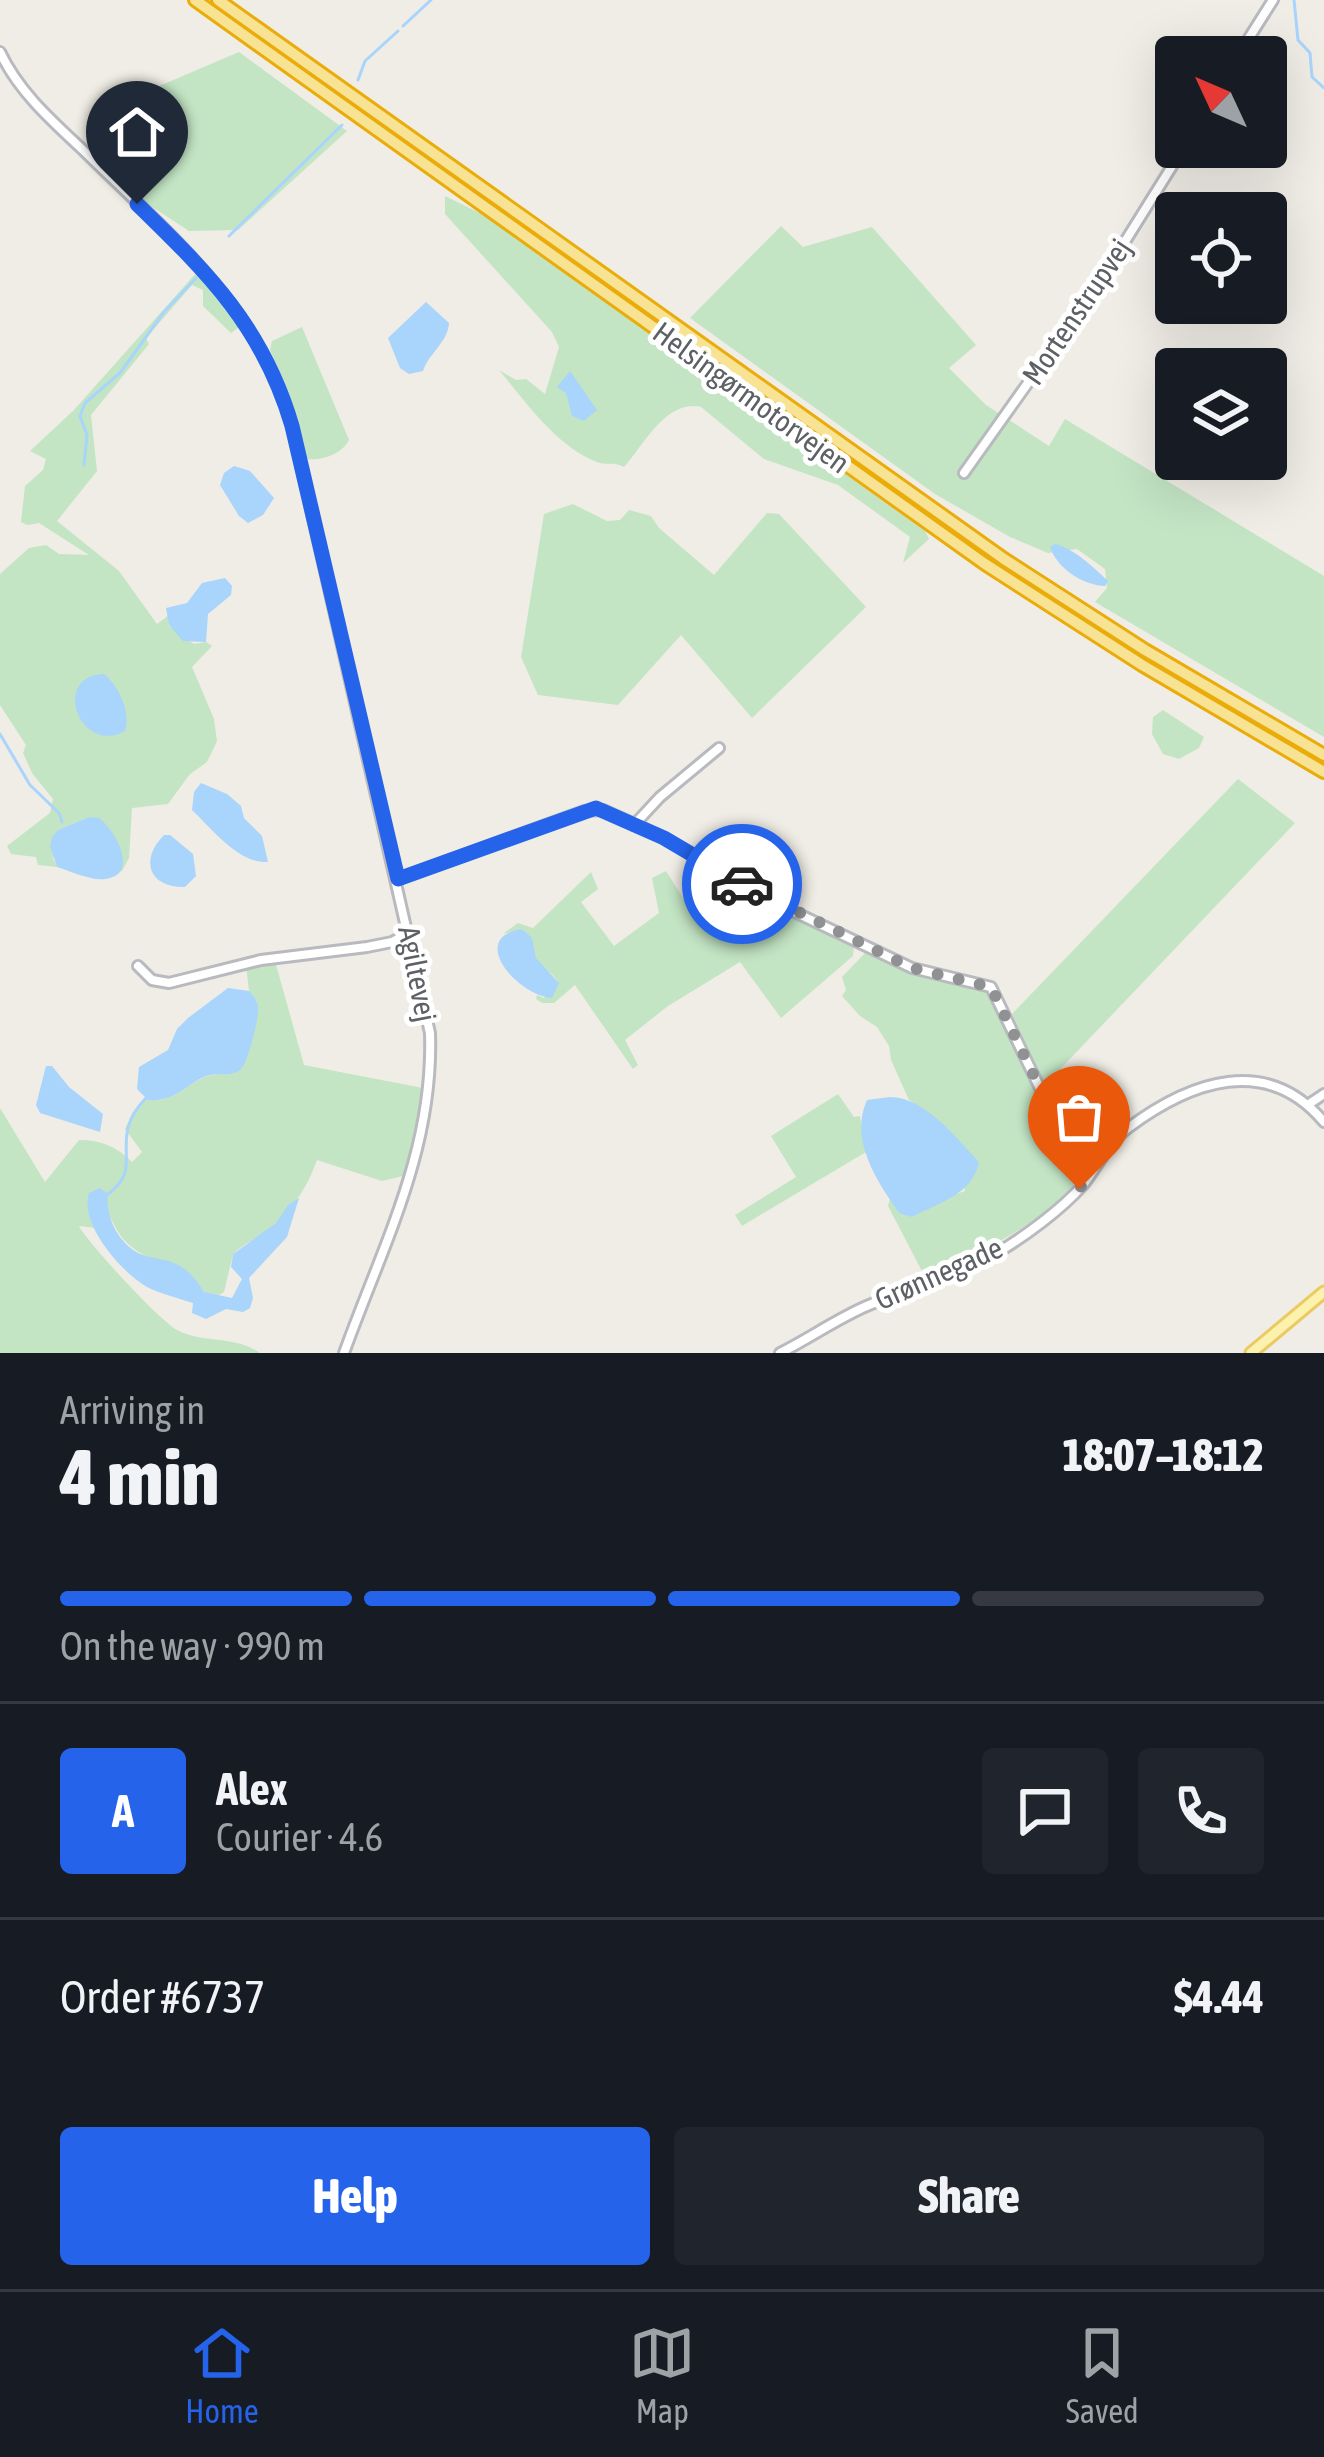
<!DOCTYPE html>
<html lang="en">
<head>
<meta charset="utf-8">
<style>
  body { margin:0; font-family:"Asap Condensed",sans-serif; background:#20242c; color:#f1f3f6; height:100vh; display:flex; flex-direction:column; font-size:45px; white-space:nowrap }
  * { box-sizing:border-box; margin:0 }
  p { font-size:39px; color:#9ea1a6 }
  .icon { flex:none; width:66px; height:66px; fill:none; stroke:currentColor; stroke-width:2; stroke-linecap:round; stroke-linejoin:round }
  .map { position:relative; height:1353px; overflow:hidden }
  .side { display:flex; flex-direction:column; background:#171b24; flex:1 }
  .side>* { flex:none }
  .needle { width:78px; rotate:314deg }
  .tools { position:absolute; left:1155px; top:36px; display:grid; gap:24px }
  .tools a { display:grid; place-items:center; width:132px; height:132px; border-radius:12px; background:#171b24; box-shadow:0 12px 48px #0002; font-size:60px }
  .pin { position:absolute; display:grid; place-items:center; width:102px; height:102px; color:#fff; margin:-123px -51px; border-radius:50% 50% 50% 0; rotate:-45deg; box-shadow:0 0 12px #0007 }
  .pin .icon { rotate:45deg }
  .courier { position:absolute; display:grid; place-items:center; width:120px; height:120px; margin:-60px; border:9px solid #2563eb; border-radius:50%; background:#fff; color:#222; box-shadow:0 3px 15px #0007 }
  .summary em { font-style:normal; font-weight:800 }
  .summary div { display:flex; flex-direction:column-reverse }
  .summary { display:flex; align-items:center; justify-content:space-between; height:204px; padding:0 60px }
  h1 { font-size:78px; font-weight:800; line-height:90px }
  .bar { display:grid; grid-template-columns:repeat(4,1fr); gap:18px 12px; align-content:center; height:144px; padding:0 60px }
  .bar i { height:15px; border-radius:9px; background:#363941 }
  .bar .on { background:#2563eb }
  .bar p { grid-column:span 4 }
  .line { display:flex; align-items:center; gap:30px; padding:0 60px; border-top:3px solid #363941 }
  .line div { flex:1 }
  .round { display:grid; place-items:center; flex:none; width:126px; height:126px; border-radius:12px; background:#20242c }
  .action { display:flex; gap:24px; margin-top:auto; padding:24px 60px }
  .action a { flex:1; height:138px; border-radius:12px; background:#2563eb; color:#fff; font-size:48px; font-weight:800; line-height:138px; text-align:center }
  .action a+a { background:#20242c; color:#f1f3f6 }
  .dock { display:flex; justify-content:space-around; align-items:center; height:168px; border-top:3px solid #363941; background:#171b24; font-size:33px; color:#9ea1a6 }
  .dock a { display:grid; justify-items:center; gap:6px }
  .dock .on { color:#2563eb }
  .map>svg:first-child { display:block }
</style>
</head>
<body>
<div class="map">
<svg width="1324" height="1353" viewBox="0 0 1324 1353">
  <rect width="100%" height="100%" fill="#efede5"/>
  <!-- green -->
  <g fill="#c3e5c4">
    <path d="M 239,52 L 347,131 L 238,230 L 189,231 L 137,197 L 95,140 L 103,110 Z"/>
    <path d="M 445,196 L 484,215 L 925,531 L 929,539 L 903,563 L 910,537 L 838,485 L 764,459 L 701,407 C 666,399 644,445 624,467 C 613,461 608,466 597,462 C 556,446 526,402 499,370 L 516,380 L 526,379 L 545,394 L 559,347 L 552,332 L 445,214 Z"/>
    <path d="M 781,226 L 803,247 L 872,227 L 976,345 L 949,368 L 986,405 L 1049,446 L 1065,419 L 1324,576 L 1324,737 L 1095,602 L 1107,588 L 1105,569 L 1077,549 L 1048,553 L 1010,537 L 935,494 L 690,318 Z"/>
    <path d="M 197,272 L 239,327 L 231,333 L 203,306 L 203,290 L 192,285 L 146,338 L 149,344 L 91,415 L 97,471 L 57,521 L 119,571 L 157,624 L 168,616 L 169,626 L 194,644 L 206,642 L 212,646 L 192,667 L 214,719 L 217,741 L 207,762 L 190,774 L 168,804 L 132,808 L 129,858 L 122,871 L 117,873 L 123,862 L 89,817 L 58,830 L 53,858 L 57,867 L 38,865 L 36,857 L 11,854 L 7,846 L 50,813 L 53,799 L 32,773 L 23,753 L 26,745 L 0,705 L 0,574 L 29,548 L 46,545 L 59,554 L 89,555 L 39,523 L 27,525 L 21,522 L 25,486 L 43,470 L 46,459 L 30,451 L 73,411 Z"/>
    <path d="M 302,327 L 349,440 C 342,454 322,461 307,459 L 285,384 L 270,350 L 272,341 Z"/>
    <path d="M 573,504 L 607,521 L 620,520 L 629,510 L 651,516 L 659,528 L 714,575 L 767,513 L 779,514 L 866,607 L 752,718 L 681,635 L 618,705 L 538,695 L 521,657 L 544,514 Z"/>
    <path d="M 1163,710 L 1204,737 L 1199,748 L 1179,759 L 1163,754 L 1152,734 L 1153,717 Z"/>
    <path d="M 1238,779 L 1295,823 L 1045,1085 L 1012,1014 Z"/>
    <path d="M 715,870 L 854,944 L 853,956 L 781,1018 L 740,962 L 668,1006 L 625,1040 L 638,1065 L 633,1069 L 575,985 L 554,1003 L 542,1003 L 536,999 L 537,995 L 544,998 L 558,983 C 553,972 546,971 539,963 C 530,951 533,940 522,929 L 503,934 L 518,923 L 533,928 L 591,872 L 598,889 L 581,902 L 614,946 L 659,913 L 652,878 L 666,871 L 687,904 Z"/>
    <path d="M 867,951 L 928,978 L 988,989 L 1075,1171 L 1077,1180 C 1045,1224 974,1256 924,1275 L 888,1206 L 890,1199 L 899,1213 L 965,1191 L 948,1129 L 909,1100 L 891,1060 L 889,1046 L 877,1027 L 860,1016 L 842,996 L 846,990 L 842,977 Z"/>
    <path d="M 275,961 L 304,1065 L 423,1088 L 417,1138 L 403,1176 L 382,1181 L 317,1160 C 307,1188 291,1213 266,1231 C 255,1240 243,1244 233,1254 L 224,1292 L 217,1296 L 204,1292 C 183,1256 159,1269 133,1248 C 119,1238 114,1224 106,1209 L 92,1224 L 95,1228 L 79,1226 C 87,1242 160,1321 177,1330 C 203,1344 235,1335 260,1353 L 0,1353 L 0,1108 L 45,1182 L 79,1140 C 102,1140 117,1147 132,1162 L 142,1152 L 125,1129 L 133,1112 L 146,1098 C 172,1106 185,1083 208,1076 C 216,1073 228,1074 237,1072 L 254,1030 L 257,1001 L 249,991 L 246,965 Z"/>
    <path d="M 838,1094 L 854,1117 L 860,1116 L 866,1152 L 742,1226 L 735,1215 L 796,1177 L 771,1136 Z"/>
  </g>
  <!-- water -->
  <g fill="#a9d4fb">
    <path d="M 426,302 L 449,323 C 448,342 429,353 423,371 L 409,374 L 400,368 L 388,338 Z"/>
    <path d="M 570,371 L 597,410 L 584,421 L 572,416 L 566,393 L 557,387 Z"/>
    <path d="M 234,466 L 250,471 L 274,498 L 263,515 L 248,523 L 239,516 L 220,485 L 224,473 Z"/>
    <path d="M 1055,544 C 1075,549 1093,567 1108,581 L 1105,586 C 1082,585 1057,568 1050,547 Z"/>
    <path d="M 225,578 L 232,586 L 231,595 L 208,614 L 206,642 L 183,641 L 169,625 L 166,608 L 187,603 L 202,583 Z"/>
    <path d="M 104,674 C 119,686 131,713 125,731 C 80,756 50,676 104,674 Z"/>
    <path d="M 201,783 L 227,794 L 241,806 L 244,818 L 262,836 L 268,862 C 239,864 212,829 192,810 L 194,792 Z"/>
    <path d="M 89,817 L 99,818 C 115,830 141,875 105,879 C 91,881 70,871 57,867 L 50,846 L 52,837 L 58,830 Z"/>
    <path d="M 164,835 L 170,835 L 193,854 L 196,876 L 185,887 C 149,888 139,860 164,835 Z"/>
    <path d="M 522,929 L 532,938 L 536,958 L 559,983 L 552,998 C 517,995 467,937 522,929 Z"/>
    <path d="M 228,988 L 249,991 C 255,998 257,999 258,1008 C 259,1019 247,1067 239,1071 C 230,1076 219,1073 210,1075 C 189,1080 177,1103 148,1100 L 137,1089 L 139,1067 L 168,1050 L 177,1029 L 188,1018 Z"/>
    <path d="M 46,1066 L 52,1066 L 69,1087 L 103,1114 L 100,1132 L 40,1113 L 36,1105 Z"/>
    <path d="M 890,1097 C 925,1097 956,1138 979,1162 C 972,1195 940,1202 912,1217 L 899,1213 C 877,1181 849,1140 867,1100 Z"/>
    <path d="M 100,1188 L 108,1194 C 105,1216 118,1242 138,1253 C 150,1259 165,1258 176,1264 C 189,1270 197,1280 204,1292 L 232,1298 L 242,1279 L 231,1267 L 233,1254 L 276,1223 L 288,1205 L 299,1198 L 287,1237 L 249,1278 L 253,1298 L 250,1308 L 243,1312 L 226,1309 L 206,1319 L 192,1313 L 193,1303 C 178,1298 161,1294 147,1287 C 121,1272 79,1224 89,1193 Z"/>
  </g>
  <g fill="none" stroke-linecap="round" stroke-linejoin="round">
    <!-- stream -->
    <g stroke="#a9d4fb" stroke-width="3">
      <path d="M 1294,0 L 1298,40 L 1310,53 L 1312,77 L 1324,88"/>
      <path d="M 403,26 L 431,0"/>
      <path d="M 358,80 L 365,61 L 398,31"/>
      <path d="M 229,236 L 342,125"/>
      <path d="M 84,465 L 87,435 L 80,416 L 85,403 L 120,373 L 164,312 L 196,278"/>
      <path d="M 0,734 L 30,785 L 59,813 L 62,822"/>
      <path d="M 108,1194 C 147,1167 105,1140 146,1098"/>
    </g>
    <defs>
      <g id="minor">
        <path d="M 0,52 C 19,92 51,120 83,150 C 170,236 257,304 292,426 L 430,1033 C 434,1150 383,1245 344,1353"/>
        <path d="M 1237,57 L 1273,0"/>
        <path d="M 964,473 L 1101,280 L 1184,147"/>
        <path d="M 634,825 L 660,797 L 719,748"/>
        <path d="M 398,879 L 584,811 L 603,810 L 665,838 L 763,897 L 912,968 L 991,987 L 1078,1167 L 1088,1178"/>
        <path d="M 138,966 L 152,980 L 169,983 L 261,960 L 367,947 L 392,942 L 409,933"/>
        <path d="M 1309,1104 L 1324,1094"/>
        <path d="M 780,1353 C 810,1338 838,1318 869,1305 C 911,1288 957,1276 997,1253 C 1025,1236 1061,1210 1083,1185 C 1098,1166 1108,1143 1128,1128 C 1191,1081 1267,1054 1324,1122"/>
      </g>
      <path id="major" d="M 1251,1353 L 1324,1292"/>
      <g id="highway">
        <path d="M 195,0 L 985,564 L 1142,665 L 1324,772"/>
        <path d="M 218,0 L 1004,559 L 1145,650 L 1324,755"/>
      </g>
    </defs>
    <!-- minor casing -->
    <use href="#minor" stroke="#b8babf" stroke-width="14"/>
    <!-- major casing -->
    <use href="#major" stroke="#ecca62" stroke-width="15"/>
    <!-- highway casing -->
    <use href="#highway" stroke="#eaac0a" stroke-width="16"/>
    <!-- minor -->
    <use href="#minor" stroke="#fff" stroke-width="8"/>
    <!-- major -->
    <use href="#major" stroke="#fcf2ae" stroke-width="9"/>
    <!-- highway -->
    <use href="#highway" stroke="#f8e293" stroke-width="10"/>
  </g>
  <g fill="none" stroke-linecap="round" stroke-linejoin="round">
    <!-- done -->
    <path stroke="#909192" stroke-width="12" stroke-dasharray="0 21.6" d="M 742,884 L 912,968 L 991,987 L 1078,1167 L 1088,1178 L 1079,1189"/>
    <!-- route -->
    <path stroke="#2563eb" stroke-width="15" d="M 137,204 C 209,274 263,327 292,426 L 398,879 L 596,808 L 664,838 L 742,884"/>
  </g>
  <g text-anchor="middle" stroke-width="10" stroke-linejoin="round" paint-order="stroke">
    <!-- street labels -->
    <g font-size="30" fill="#5d6065" stroke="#fff">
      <text transform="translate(1077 312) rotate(-56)" y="10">Mortenstrupvej</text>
      <text transform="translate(751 398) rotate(36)" y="10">Helsingørmotorvejen</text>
      <text transform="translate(417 974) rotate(79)" y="10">Agiltevej</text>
      <text transform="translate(939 1274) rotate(-24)" y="10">Grønnegade</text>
    </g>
  </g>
</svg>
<div class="tools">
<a><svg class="needle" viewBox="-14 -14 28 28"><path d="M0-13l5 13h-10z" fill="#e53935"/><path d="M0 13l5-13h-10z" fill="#9ea1a6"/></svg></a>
<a><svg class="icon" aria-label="locate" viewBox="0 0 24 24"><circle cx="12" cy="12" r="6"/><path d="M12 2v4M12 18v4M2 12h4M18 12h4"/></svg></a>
<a><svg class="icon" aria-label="layers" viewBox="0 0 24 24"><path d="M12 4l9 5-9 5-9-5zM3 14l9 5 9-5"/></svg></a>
</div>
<div class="pin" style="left:1079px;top:1189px;background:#ea580c"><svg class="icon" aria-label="bag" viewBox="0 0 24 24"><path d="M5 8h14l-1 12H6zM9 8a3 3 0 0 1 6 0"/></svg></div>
<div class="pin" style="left:137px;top:204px;background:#1f2937"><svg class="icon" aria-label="home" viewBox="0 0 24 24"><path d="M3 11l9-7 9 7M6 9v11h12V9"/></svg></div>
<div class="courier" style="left:742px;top:884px"><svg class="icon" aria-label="car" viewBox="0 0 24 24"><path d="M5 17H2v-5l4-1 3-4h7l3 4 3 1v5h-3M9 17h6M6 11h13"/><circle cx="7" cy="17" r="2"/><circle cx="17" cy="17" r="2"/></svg></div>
</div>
<section class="side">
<div class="summary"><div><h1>4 min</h1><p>Arriving in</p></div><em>18:07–18:12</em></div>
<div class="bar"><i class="on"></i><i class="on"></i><i class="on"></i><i></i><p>On the way · 990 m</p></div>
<div class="line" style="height:216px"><b class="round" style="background:#2563eb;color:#fff">A</b><div><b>Alex</b><p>Courier · 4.6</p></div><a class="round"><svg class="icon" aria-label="chat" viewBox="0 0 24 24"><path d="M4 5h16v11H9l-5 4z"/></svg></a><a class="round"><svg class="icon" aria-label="phone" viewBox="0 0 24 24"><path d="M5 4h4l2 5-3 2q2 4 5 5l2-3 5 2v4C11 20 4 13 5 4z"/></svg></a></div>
<div class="line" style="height:156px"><div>Order #6737</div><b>$4.44</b></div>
<div class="action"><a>Help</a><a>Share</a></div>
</section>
<nav class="dock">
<a class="on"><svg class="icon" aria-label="home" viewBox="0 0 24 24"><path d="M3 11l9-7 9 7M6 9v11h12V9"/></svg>Home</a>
<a><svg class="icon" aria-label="map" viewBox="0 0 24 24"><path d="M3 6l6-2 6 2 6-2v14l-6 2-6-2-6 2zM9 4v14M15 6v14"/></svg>Map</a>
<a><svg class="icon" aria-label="saved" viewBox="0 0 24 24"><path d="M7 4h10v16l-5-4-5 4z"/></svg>Saved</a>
</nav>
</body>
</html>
